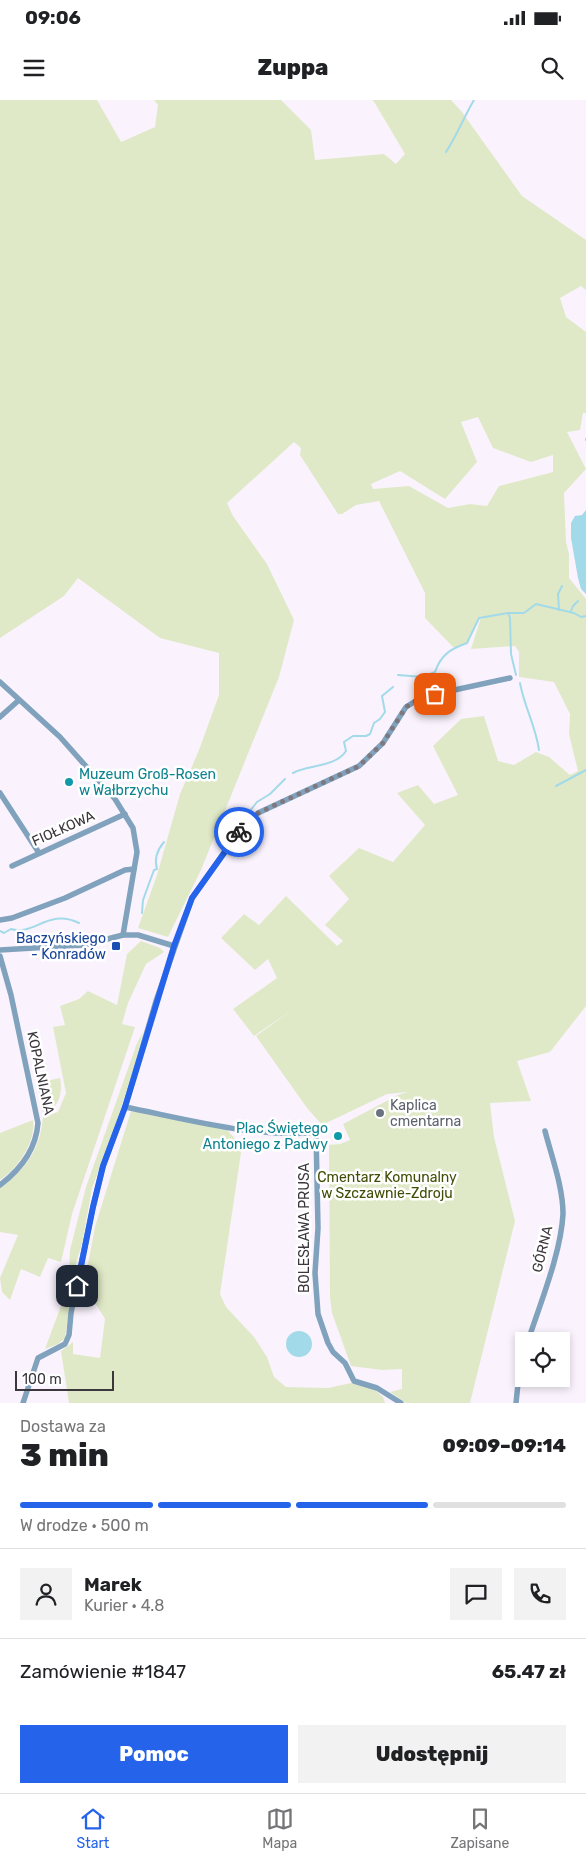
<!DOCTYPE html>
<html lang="pl">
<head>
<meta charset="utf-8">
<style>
  body { margin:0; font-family:Rubik,sans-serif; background:#f2f2f2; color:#202124; height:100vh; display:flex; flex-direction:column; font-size:19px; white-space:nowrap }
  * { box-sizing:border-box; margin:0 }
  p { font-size:16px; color:#757577 }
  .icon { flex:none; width:28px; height:28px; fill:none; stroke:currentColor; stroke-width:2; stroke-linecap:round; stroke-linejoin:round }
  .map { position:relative; height:1303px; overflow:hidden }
  .drawer { display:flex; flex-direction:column; background:#fff; flex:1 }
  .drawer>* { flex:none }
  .fabs { position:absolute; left:515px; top:1232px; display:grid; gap:10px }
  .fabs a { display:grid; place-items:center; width:55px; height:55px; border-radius:0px; background:#fff; box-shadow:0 2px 8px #0003; font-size:25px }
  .scale { position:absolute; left:15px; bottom:12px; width:99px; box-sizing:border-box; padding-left:5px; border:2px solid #3b373d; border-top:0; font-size:14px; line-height:18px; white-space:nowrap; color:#3b373d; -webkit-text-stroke:4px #fff; paint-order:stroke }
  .pin { position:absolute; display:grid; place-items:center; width:42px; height:42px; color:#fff; margin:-21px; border-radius:10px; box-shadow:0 2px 8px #0006 }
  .courier { position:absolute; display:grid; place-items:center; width:50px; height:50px; margin:-25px; border:4px solid #2563eb; border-radius:50%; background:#fff; color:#222; box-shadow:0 1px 6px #0007 }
  .head em { font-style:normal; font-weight:800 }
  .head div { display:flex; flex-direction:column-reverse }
  .head { display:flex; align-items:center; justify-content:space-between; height:85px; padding:0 20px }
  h1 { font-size:32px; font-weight:800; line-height:38px }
  .bar { display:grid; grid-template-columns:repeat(4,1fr); gap:8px 5px; align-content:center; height:60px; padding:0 20px }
  .bar i { height:6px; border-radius:4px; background:#e0e0e0 }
  .bar .on { background:#2563eb }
  .bar p { grid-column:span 4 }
  .line { display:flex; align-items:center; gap:12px; padding:0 20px; border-top:1px solid #e0e0e0 }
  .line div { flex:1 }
  .round { display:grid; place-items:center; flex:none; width:52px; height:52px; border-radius:0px; background:#f2f2f2 }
  .action { display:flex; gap:10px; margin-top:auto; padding:10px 20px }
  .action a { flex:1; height:58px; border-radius:0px; background:#2563eb; color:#fff; font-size:20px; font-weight:800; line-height:58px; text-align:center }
  .action a+a { background:#f2f2f2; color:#202124 }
  .status { display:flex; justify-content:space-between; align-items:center; height:35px; padding:0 25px; background:#fff; direction:ltr }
  .status svg { height:14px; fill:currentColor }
  header { display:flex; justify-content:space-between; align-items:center; height:65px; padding:0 20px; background:#fff; font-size:22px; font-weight:800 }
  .dock { display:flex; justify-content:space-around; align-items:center; height:70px; border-top:1px solid #e0e0e0; background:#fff; font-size:14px; color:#757577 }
  .dock a { display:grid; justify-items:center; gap:2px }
  .dock .on { color:#2563eb }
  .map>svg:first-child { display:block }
</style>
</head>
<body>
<div class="status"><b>09:06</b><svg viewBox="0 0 49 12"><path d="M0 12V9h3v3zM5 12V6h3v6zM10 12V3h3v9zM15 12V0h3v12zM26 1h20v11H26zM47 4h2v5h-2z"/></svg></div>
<header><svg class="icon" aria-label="menu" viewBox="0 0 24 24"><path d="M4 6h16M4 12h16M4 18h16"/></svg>Zuppa<svg class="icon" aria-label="search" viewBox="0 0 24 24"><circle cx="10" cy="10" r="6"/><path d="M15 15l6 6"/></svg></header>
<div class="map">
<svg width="586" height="1303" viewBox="0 0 586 1303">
  <rect width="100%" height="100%" fill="#faf3fd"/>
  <!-- green -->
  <g fill="#e0e9c7" fill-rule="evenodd">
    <path d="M 0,0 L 97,0 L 121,42 L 155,27 L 158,5 L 154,0 L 281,0 L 311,30 L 315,60 L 384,54 L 396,64 L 405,54 L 373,0 L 451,0 L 462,12 L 522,96 L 586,140 L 586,190 L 581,186 L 560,198 L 566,217 L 586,232 L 586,313 L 583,313 L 580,330 L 567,332 L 586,369 L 564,393 L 566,442 L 569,454 L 569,478 L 586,499 L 586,906 L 550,952 L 517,961 L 531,1001 L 490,1003 L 494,1037 L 515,1121 L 470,1303 L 406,1303 L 390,1292 L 402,1289 L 402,1269 L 382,1270 L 351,1266 L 332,1213 L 330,1197 L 329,1045 L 340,1044 L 350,1040 L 343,1024 L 398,995 L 408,992 L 387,994 L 322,1025 L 307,1008 L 256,936 L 292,910 L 254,936 L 233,909 L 277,878 L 268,859 L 255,870 L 221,838 L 244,814 L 259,825 L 286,796 L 337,846 L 343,841 L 325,825 L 349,799 L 329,776 L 359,748 L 393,762 L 425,725 L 397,693 L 418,685 L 434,704 L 458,695 L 433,646 L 461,619 L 484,616 L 498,661 L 514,665 L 536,652 L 549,657 L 570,675 L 578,671 L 569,634 L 570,614 L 554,582 L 519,577 L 519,552 L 515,546 L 471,549 L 482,514 L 467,543 L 454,548 L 425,518 L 425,493 L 379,401 L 356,405 L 342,414 L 338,414 L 300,355 L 301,348 L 294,342 L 227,403 L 233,416 L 267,464 L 294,520 L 279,577 L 201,770 L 168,837 L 138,828 L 157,775 L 180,694 L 199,650 L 219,595 L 219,553 L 160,538 L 78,478 L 64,496 L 0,538 ZM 478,317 L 493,348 L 531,362 L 553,355 L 553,372 L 499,386 L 487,406 L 470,404 L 448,408 L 409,386 L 373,389 L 371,384 L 400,371 L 445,399 L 477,362 L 461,322 Z"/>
    <path d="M 141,841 L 160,848 L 164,852 L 146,864 L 128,903 L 122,924 L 135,927 L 72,1114 L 61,1162 L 48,1158 L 40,1177 L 21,1169 L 10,1200 L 2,1192 L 0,1178 L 18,1135 L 0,1132 L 0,1088 C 26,1069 40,1050 43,1017 L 58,1012 L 66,993 L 53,927 L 65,925 L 60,906 L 79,899 L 88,891 L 117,905 L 127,854 Z"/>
    <path d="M 143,932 L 134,967 L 114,1030 L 92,1088 L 82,1144 L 76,1163 L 65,1238 L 58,1244 L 45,1249 L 68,1187 L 70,1150 L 86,1087 L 137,943 Z"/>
    <path d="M 60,978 C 63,993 59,1009 43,1013 L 37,983 Z"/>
    <path d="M 131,1011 L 226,1029 L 242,1046 L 220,1194 L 226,1207 L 254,1237 L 267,1257 L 274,1277 L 286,1287 L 328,1288 L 351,1283 L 375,1290 L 383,1297 L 385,1303 L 69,1303 L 61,1251 L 73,1242 L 73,1254 L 100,1258 L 105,1219 L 84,1185 L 95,1127 Z"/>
    <path d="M 33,1020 C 36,1042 18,1068 0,1080 L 0,1033 Z"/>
  </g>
  <!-- water -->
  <g fill="#a3dae9">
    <path d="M 586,410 L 586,494 L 581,489 L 578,478 L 571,438 L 571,423 L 575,416 L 582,415 Z"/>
    <circle cx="299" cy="1244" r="13"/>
  </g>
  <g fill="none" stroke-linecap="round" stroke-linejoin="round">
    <!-- stream -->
    <g stroke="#a3dae9" stroke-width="2">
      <path d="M 446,52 C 457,35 464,17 474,0"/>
      <path d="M 586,339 L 586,340"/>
      <path d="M 559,510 L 558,494 L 562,486"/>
      <path d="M 571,511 L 573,506 L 578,501"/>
      <path d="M 508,513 L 510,518 L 511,554 L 516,575"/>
      <path d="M 398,575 L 423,577 L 435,572 C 441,555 450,549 467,543 L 479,518 L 508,513 L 524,513 L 536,504 L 574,513 L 581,517 L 586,516"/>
      <path d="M 520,583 C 524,606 536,627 539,650"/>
      <path d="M 293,673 C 308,665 336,667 346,651 L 344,642 L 353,636 L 366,636 L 370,634 L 374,623 L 380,619 L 385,612 L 382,596 L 393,587"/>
      <path d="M 556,686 L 586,670"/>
      <path d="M 238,726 L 257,702 L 270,694 L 285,679"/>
      <path d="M 142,813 L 143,800 L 154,770 L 157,769 C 154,759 158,749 164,742"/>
      <path d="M 0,831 L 4,833 L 11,829 C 35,836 48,808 79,823"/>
    </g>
    <!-- minor -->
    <g stroke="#81a2bd" stroke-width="5.5">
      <path d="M 0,582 L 60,637 L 115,699 L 133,728 L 137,752 L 123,835"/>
      <path d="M 0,617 L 19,600"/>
      <path d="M 0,693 L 39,753"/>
      <path d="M 12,766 L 125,714"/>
      <path d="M 0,820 L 12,818 L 65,798 L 125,770 L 134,769"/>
      <path d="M 0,850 L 84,845 L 123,835 L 138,835 L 174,846"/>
      <path d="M 0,856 L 11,895 L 38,1023 C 36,1049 20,1070 0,1085"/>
      <path d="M 125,1007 C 190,1020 258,1039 324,1032"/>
      <path d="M 316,1033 L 318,1128 L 315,1173 L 318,1214 L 328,1243 L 333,1252 L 345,1263 L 354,1281 L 377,1288 L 401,1303"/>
      <path d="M 528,1241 C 540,1204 561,1153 563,1114 C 563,1087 552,1058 545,1031"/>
      <path d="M 23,1303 L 38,1258 L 65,1244 L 69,1235 L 71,1213 L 93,1107 L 103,1066 L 125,1007 L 156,901 L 192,798 L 243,726 L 258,713 L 359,666 L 383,643 L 406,607 L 422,597 L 510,578"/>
      <path d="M 516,1303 L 519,1274 L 524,1257"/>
    </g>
  </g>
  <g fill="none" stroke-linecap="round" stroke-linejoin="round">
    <!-- done -->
    <path stroke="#7e7980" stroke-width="5" stroke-dasharray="0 9" d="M 239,732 L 258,713 L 359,666 L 383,643 L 406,607 L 422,597 L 435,594"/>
    <!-- route -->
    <path stroke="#2563eb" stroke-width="6" d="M 77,1186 L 93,1107 L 103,1066 L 125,1007 L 174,846 L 192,798 L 239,732"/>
  </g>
  <!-- markers -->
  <g fill="#0f9aa8" stroke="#fff" stroke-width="2">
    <circle cx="69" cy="682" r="5"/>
    <circle cx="338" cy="1036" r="5"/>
  </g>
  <rect fill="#1a4fb4" stroke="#fff" stroke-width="2" x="111" y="841" width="10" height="10" rx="2.5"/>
  <circle fill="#6b7280" stroke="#fff" stroke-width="2" cx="380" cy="1013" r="5"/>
  <g text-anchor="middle" stroke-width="5" stroke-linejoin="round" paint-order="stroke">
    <!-- culture labels -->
    <g font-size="14" fill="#0d838f" stroke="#fff" text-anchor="start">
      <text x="79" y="679">Muzeum Groß-Rosen<tspan x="79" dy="16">w Wałbrzychu</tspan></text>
      <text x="328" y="1033" text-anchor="end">Plac Świętego<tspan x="328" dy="16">Antoniego z Padwy</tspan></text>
    </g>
    <!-- street labels -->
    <g font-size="14" fill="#3b373d" stroke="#fff">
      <text transform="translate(63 728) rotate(-24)" y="5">FIOŁKOWA</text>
      <text transform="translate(41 973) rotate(78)" y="5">KOPALNIANA</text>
      <text transform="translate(304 1128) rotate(-90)" y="5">BOLESŁAWA PRUSA</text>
      <text transform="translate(542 1149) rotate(-76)" y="5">GÓRNA</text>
    </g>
    <!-- transit labels -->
    <g font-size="14" fill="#164399" stroke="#fff" text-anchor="end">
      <text x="106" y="843">Baczyńskiego<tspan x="106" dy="16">- Konradów</tspan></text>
    </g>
    <!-- worship labels -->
    <g font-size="14" fill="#5b616d" stroke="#fff" text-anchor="start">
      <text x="390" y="1010">Kaplica<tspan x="390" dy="16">cmentarna</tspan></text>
    </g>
    <!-- park labels -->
    <g font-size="14" fill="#404d06" stroke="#fff">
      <text x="387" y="1082">Cmentarz Komunalny<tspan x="387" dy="16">w Szczawnie-Zdroju</tspan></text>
    </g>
  </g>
</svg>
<div class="fabs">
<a><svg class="icon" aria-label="locate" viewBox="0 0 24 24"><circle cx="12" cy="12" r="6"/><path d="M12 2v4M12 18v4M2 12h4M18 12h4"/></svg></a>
</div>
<div class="scale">100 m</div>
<div class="pin" style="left:435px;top:594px;background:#ea580c"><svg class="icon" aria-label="bag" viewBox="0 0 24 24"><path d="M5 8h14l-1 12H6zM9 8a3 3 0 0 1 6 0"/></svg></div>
<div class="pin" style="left:77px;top:1186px;background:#1f2937"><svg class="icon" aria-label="home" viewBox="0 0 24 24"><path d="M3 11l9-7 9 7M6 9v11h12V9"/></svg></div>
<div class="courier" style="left:239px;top:732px"><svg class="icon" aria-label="bike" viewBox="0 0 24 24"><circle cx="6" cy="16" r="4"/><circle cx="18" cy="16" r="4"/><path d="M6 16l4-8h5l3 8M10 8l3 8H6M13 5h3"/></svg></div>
</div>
<section class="drawer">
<div class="head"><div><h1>3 min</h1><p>Dostawa za</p></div><em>09:09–09:14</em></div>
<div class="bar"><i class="on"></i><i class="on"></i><i class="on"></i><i></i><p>W drodze · 500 m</p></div>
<div class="line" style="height:90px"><a class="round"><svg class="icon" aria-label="person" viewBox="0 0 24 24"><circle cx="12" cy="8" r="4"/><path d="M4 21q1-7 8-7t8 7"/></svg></a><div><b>Marek</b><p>Kurier · 4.8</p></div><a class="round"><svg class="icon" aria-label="chat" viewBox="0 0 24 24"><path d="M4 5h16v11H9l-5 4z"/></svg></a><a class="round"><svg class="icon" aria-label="phone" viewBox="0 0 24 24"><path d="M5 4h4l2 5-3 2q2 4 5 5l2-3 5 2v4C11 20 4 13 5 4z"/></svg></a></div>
<div class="line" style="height:65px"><div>Zamówienie #1847</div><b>65.47 zł</b></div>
<div class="action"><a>Pomoc</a><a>Udostępnij</a></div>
</section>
<nav class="dock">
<a class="on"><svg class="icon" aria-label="home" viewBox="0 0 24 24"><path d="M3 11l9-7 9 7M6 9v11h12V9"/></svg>Start</a>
<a><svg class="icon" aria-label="map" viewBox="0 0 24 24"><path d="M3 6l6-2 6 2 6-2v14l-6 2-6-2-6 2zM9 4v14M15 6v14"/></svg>Mapa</a>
<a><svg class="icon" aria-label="saved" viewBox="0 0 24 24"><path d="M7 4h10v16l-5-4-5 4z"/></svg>Zapisane</a>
</nav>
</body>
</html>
